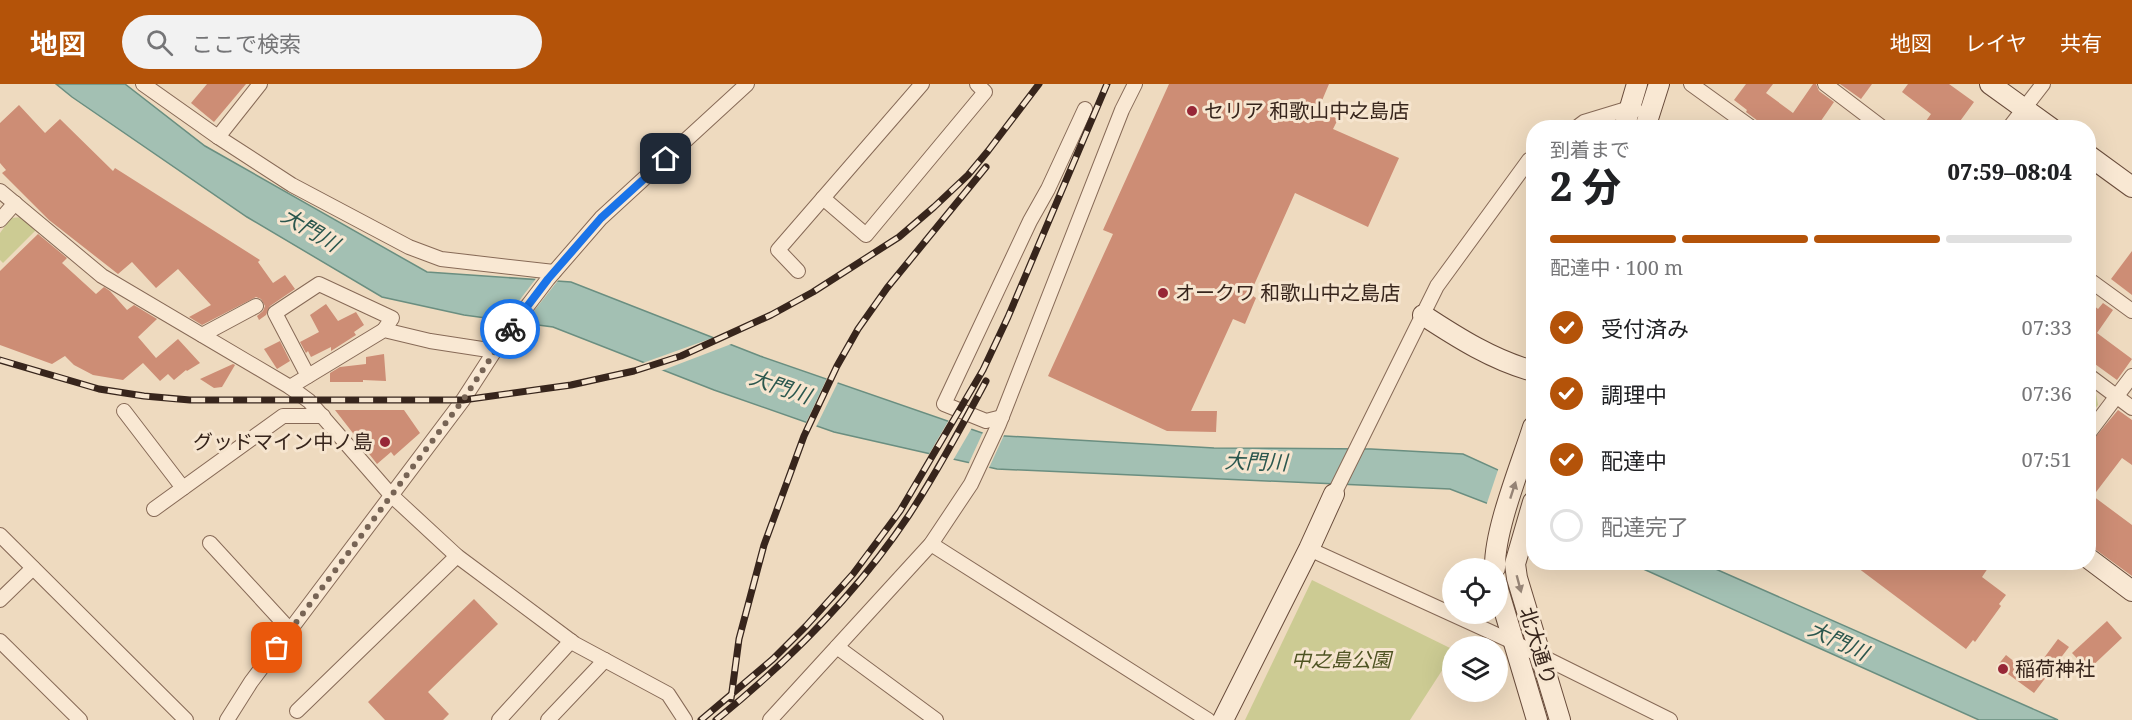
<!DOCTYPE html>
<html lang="ja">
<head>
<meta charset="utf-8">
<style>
  body { margin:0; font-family:"Noto Serif","Noto Sans JP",serif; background:#f2f2f2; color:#202124; height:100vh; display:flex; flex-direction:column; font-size:22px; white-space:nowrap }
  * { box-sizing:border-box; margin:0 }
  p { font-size:20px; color:#757577 }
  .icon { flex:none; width:33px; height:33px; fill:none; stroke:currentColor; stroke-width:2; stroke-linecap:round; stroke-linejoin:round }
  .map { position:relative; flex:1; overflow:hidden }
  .drawer { position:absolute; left:1526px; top:36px; width:570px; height:450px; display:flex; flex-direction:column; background:#fff; border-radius:24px; box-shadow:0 6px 24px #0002 }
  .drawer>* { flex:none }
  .fabs { position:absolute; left:1442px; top:474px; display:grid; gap:12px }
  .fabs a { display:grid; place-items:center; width:66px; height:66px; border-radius:50%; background:#fff; box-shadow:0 6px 24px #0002; font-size:30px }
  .pin { position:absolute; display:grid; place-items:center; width:51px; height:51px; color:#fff; margin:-26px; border-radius:12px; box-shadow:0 3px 9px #0006 }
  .courier { position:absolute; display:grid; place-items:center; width:60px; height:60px; margin:-30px; border:4px solid #1a73e8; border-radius:50%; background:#fff; color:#222; box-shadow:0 2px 8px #0007 }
  .summary em { font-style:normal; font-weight:800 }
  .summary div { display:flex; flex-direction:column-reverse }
  .summary { display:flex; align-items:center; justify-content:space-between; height:102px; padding:0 24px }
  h1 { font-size:39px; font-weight:800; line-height:45px }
  .bar { display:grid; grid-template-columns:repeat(4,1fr); gap:9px 6px; align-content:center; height:72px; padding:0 24px }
  .bar i { height:8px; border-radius:4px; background:#e0e0e0 }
  .bar .on { background:#b45309 }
  .bar p { grid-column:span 4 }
  ol { padding:0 24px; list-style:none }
  li { display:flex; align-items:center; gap:18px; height:66px }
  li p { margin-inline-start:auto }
  li .icon { padding:6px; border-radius:50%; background:#b45309; color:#fff; stroke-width:4 }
  li:last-child { color:#757577 }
  li i { width:33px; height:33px; border:3px solid #e0e0e0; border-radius:50% }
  header { display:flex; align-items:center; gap:36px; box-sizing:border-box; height:84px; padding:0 30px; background:#b45309; color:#fff }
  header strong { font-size:28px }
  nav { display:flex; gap:33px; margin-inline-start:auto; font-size:21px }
  .search { width:420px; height:54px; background:#f2f2f2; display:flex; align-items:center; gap:15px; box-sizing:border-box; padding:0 21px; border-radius:33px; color:#757577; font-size:22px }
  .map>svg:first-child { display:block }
</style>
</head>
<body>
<header>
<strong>地図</strong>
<div class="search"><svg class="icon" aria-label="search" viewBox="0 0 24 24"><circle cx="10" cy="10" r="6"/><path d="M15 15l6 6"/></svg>ここで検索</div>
<nav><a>地図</a><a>レイヤ</a><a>共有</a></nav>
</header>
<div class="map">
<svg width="2132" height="636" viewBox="0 0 2132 636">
  <rect width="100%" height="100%" fill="#eedabf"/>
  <!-- green -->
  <g fill="#cccb93">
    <path d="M 23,133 L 37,145 L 3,179 L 0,176 L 0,149 L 11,134 Z"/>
    <path d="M 2088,304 L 2096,309 L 2098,321 L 2088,334 Z"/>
    <path d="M 1312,496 L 1452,565 L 1452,571 L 1410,636 L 1245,636 Z"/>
  </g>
  <!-- water -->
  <g fill="#a3c0b3" stroke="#6a8e80" stroke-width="1.5">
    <path d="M 56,0 L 125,0 L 205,62 L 427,188 L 571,198 L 760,272 L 988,351 L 1214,364 L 1371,365 L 1463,370 L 1533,402 L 1533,437 L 1450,405 L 997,385 L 834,348 L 714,306 L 553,243 L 464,231 L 382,213 L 247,133 L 72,13 Z"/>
    <path d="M 1630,479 L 1702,479 L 2058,636 L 1979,636 Z"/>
  </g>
  <!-- pier -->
  <g fill="#eedabf">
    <path d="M 538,192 L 560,194 L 522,242 L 502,239 Z"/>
    <path d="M 718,252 L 734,259 L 658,288 L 640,280 Z"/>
    <path d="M 828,292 L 839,296 L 815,345 L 805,341 Z"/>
    <path d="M 950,334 L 973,342 L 952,378 L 928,372 Z"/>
    <path d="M 984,346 L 1005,349 L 988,386 L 968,381 Z"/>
    <path d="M 1499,383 L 1533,398 L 1533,440 L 1486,422 Z"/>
  </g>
  <!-- building -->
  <g fill="#cd8d75">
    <path d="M 207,0 L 246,0 L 214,38 L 191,19 Z"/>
    <path d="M 1169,0 L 1329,0 L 1318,26 L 1338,35 L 1333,45 L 1399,74 L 1368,143 L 1295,109 L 1250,210 L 1256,214 L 1245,240 L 1233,235 L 1191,327 L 1217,327 L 1216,348 L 1167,347 L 1048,292 L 1113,150 L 1103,146 Z"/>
    <path d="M 1746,0 L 1773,0 L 1766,9 L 1793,29 L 1813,0 L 1816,0 L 1819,7 L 1834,18 L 1816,44 L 1761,44 L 1758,37 L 1746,28 L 1747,26 L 1734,16 Z"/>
    <path d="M 1840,0 L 1872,0 L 1861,15 Z"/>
    <path d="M 1908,0 L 1949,0 L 1974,18 L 1955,44 L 1921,44 L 1931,30 L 1902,8 Z"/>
    <path d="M 19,21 L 45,49 L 60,35 L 113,87 L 115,84 L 260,176 L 258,178 L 273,199 L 285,191 L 295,205 L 270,222 L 266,231 L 259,236 L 257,232 L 263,227 L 265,222 L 261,215 L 256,213 L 202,241 L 189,233 L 211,221 L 178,185 L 156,204 L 132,178 L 118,190 L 49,136 L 2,89 L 6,86 L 0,79 L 0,39 Z"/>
    <path d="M 38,150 L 67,174 L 62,179 L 96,210 L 104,203 L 110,207 L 127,226 L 134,221 L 157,235 L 138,253 L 156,274 L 178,255 L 200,279 L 187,287 L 186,286 L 174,296 L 168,290 L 160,297 L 143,279 L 123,296 L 93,291 L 74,281 L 65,272 L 52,280 L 0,261 L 0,187 Z"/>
    <path d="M 2132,167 L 2132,211 L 2111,195 Z"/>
    <path d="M 2088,217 L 2098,225 L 2103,219 L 2113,226 L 2097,249 L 2132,275 L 2117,296 L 2088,275 Z"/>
    <path d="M 326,220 L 338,237 L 356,228 L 364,241 L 354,248 L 356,251 L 331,267 L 331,263 L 311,273 L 308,267 L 306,269 L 300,258 L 319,248 L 310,231 Z"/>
    <path d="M 280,257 L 290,277 L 277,285 L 264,265 Z"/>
    <path d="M 384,270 L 386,297 L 363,296 L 363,298 L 330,298 L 330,289 L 340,283 L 366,280 L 366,273 Z"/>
    <path d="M 233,280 L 235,281 L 222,303 L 214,304 L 200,295 Z"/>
    <path d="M 335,326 L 404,326 L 420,349 L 394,372 L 391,368 L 377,380 Z"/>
    <path d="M 2118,326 L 2132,336 L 2132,381 L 2122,374 L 2093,412 L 2132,441 L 2132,492 L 2088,460 L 2088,362 Z"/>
    <path d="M 1850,478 L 1992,478 L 1982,493 L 2006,511 L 1999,520 L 2001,522 L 1975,558 L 1973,556 L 1966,565 Z"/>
    <path d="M 474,515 L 498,540 L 428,608 L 449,630 L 443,636 L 385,636 L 368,618 Z"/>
    <path d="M 2107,537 L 2122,554 L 2088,586 L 2072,569 Z"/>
    <path d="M 2058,555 L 2069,563 L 2034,609 L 1997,582 L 2006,571 L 2026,587 L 2033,578 L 2038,582 Z"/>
  </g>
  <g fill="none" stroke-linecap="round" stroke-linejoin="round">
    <defs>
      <g id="street">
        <path d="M 143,0 L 218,53 L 292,101 L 409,163 L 441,175 L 554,188"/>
        <path d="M 1691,0 L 1752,44"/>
        <path d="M 1825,0 L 1883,44"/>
        <path d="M 1576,44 L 1584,38 L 1630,24 L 1636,26"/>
        <path d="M 2009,44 L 2043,0"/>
        <path d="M 218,53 L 260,0"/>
        <path d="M 0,107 L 102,192 L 290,303 L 309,317 L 391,411 L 457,472 L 575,560 L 668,610 L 685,636"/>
        <path d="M 823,114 L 866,151 L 985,8 L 977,0"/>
        <path d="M 0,136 L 15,119"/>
        <path d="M 798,187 L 778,166 L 922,0"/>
        <path d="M 2088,195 L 2132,227"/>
        <path d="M 202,251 L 256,222"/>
        <path d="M 2088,291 L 2132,324"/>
        <path d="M 308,292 L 275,229 L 319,200 L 392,234 L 384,246"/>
        <path d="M 290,303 L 384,246 L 430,257 L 495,267"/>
        <path d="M 124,327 L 183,404"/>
        <path d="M 1002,333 L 986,337 L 944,320 L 1030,137 L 1048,105 L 1085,25"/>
        <path d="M 2088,350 L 2132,292"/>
        <path d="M 1334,410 L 1437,202 L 1529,76 L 1533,74"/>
        <path d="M 154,425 L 283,332 L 323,332"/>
        <path d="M 0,451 L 186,636"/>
        <path d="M 210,459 L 290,546"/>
        <path d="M 931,460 L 1208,636"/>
        <path d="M 1309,465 L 1515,559 L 1670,636"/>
        <path d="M 0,516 L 33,484"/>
        <path d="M 0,557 L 80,636"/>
        <path d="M 837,563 L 936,636"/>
        <path d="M 297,627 L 457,472"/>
        <path d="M 227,636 L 251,598 L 463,316 L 503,254 L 548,195 L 601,134 L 747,0"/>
        <path d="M 499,636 L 571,557"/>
        <path d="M 548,636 L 605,576"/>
        <path d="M 770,636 L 931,460 L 971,400 L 999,340 L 1122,26 L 1135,0"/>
      </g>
      <g id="secondary">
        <path d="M 1990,0 L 2051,44"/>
        <path d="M 1624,44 L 1637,0"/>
        <path d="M 1645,44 L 1659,0"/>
        <path d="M 2088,71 L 2132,103"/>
        <path d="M 1423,231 C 1458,254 1493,276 1533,287"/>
        <path d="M 1533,418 L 1515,480 L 1517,494 L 1560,636"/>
        <path d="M 2088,474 L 2132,507"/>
        <path d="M 1495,484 C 1494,446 1521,381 1533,343"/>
        <path d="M 1497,502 L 1537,636"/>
        <path d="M 1223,636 L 1309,465 L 1334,410"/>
      </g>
    </defs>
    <!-- street casing -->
    <use href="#street" stroke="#876a57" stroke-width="16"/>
    <!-- secondary casing -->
    <use href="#secondary" stroke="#694c3b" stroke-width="22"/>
    <!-- street -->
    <use href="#street" stroke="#f9e8d3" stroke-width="14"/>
    <!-- secondary -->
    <use href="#secondary" stroke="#f9e8d3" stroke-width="20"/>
    <defs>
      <g id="rail">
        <path d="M 0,276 L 99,305 L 144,312 L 190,316 L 463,316 L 571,301 L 634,287 L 681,272 L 771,231 L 813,208 L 899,153 L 934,123 L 968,91 L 988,67 L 1039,0"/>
        <path d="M 731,615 L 739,555 L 764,461 L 804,352 L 837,282 L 858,245 L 887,204 L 986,83"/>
        <path d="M 701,636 L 773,575 L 806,542 L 853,490 L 900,427 L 983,286 L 1008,233 L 1107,0"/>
        <path d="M 716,636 C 789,577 857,509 909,431 C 937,388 962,342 986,297"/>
      </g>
    </defs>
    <!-- rail casing -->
    <use href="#rail" stroke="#37251c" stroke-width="7"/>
    <!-- rail -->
    <use href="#rail" stroke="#f6e5cf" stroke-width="4.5" stroke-dasharray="14" stroke-linecap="butt"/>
  </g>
  <!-- one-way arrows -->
  <defs><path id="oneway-solid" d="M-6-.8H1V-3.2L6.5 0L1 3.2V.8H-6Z" transform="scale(1.5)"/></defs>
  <g fill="#988678">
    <use href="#oneway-solid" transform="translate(1513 406) rotate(-72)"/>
    <use href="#oneway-solid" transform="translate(1519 500) rotate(75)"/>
  </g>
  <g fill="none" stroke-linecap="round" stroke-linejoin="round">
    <!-- done -->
    <path stroke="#776455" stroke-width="6" stroke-dasharray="0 10.8" d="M 277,564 L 463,316 L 510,245"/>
    <!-- route -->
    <path stroke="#1a73e8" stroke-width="8" d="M 510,245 L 548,195 L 601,134 L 666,75"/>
  </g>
  <!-- markers -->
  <g fill="#972737" stroke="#f6e5cf" stroke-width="2">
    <circle cx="1192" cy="27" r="6"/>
    <circle cx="1163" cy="209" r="6"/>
    <circle cx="385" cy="358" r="6"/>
    <circle cx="2003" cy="585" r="6"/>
  </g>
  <g text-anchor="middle" stroke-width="6" stroke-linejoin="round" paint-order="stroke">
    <!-- poi labels -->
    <g font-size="20" fill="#37251c" stroke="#f6e5cf" text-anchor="start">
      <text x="1204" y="34">セリア 和歌山中之島店</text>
      <text x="1175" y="216">オークワ 和歌山中之島店</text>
      <text x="373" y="365" text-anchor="end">グッドマイン中ノ島</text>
      <text x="2015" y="592">稲荷神社</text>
    </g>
    <!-- street labels -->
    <g font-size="20" fill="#37251c" stroke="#f6e5cf">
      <text transform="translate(1538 562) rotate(73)" y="7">北大通り</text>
    </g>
    <!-- park labels -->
    <g font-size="20" font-style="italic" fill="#4e5322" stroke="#f6e5cf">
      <text x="1341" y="583">中之島公園</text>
    </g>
    <!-- water labels -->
    <g font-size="21" font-style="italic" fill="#2b574e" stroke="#f6e5cf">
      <text transform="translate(310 146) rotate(31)" y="7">大門川</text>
      <text transform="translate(780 303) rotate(19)" y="7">大門川</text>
      <text transform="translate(1256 378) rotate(2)" y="7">大門川</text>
      <text transform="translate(1838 557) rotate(25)" y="7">大門川</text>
    </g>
  </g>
</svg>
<div class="fabs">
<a><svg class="icon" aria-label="locate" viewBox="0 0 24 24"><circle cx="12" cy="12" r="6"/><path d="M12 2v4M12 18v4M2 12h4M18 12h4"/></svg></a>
<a><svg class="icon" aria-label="layers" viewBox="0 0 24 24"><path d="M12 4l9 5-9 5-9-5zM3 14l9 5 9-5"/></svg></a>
</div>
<div class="pin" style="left:277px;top:564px;background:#ea580c"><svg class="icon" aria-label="bag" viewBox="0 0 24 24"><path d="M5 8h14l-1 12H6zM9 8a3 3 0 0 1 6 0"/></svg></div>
<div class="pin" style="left:666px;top:75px;background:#1f2937"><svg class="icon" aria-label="home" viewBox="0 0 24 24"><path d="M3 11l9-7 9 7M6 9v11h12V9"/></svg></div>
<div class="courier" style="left:510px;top:245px"><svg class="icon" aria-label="bike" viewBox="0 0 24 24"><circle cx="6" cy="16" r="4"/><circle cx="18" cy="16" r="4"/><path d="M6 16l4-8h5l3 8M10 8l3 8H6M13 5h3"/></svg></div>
<section class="drawer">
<div class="summary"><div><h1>2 分</h1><p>到着まで</p></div><em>07:59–08:04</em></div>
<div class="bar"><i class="on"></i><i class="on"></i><i class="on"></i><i></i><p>配達中 · 100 m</p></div>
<ol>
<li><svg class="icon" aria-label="check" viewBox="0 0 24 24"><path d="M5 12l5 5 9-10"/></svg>受付済み<p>07:33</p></li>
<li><svg class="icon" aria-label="check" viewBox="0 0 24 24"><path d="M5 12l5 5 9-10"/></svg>調理中<p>07:36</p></li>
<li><svg class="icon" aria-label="check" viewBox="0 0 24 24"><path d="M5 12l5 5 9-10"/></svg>配達中<p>07:51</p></li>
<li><i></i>配達完了</li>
</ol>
</section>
</div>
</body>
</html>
